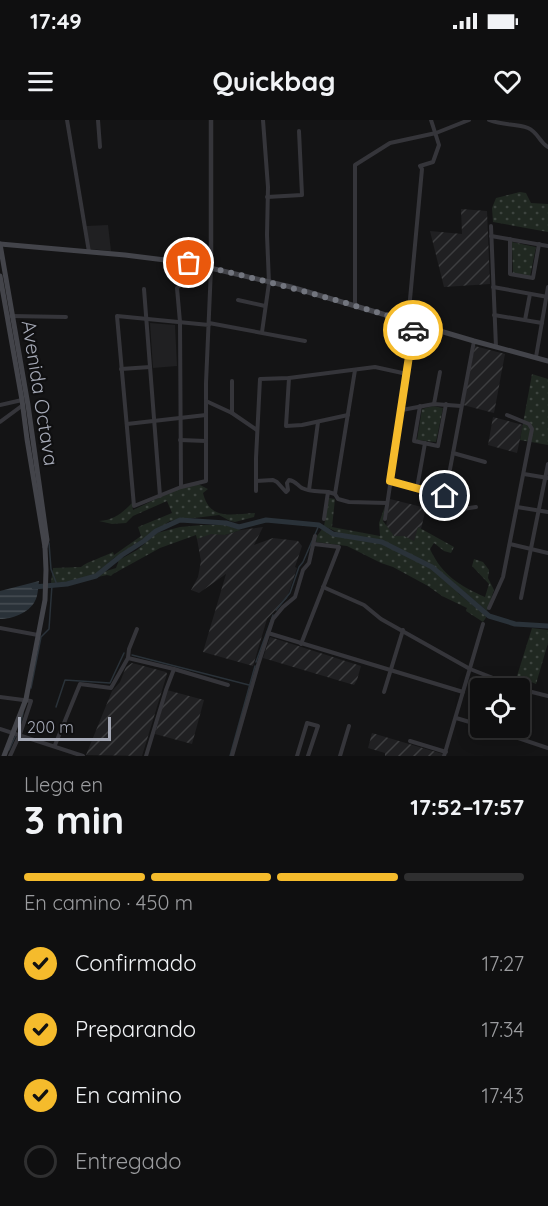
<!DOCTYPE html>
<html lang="es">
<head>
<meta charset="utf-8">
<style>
  body { margin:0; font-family:Quicksand,sans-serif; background:#1d1d1e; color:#f1f3f6; height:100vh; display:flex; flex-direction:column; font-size:22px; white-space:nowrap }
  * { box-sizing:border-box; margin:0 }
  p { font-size:20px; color:#9b9c9f }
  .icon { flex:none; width:33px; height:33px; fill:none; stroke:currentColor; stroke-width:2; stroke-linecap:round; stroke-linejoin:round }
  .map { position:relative; height:636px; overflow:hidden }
  .sheet { display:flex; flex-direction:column; background:#0f0f10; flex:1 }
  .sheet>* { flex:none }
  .buttons { position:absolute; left:470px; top:558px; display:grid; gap:12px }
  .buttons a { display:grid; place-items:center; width:60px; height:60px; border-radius:6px; background:#0f0f10; box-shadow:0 3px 15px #0003,0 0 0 2px #2f2f30; font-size:30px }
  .scale { position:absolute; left:18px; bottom:15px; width:93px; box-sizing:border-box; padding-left:6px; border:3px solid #a5a9b6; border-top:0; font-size:16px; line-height:21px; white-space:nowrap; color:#a5a9b6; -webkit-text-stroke:4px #0f0f10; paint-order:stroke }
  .pin { position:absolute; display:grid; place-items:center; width:51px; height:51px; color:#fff; margin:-26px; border:3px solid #fff; border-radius:50%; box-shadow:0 2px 6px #0007 }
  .courier { position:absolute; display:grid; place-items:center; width:60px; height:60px; margin:-30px; border:4px solid #f5bb2c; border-radius:50%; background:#fff; color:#222; box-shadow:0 2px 8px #0007 }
  .headline em { font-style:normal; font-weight:700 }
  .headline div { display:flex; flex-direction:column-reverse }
  .headline { display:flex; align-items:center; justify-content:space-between; height:102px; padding:0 24px }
  h1 { font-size:39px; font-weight:700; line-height:45px }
  .bar { display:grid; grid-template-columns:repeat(4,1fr); gap:9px 6px; align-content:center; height:72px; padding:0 24px }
  .bar i { height:8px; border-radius:4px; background:#2f2f30 }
  .bar .on { background:#f5bb2c }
  .bar p { grid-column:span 4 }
  ol { padding:0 24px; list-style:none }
  li { display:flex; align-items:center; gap:18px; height:66px }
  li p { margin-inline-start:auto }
  li .icon { padding:6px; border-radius:50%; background:#f5bb2c; color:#111; stroke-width:4 }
  li:last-child { color:#9b9c9f }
  li i { width:33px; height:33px; border:3px solid #2f2f30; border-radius:50% }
  .status { display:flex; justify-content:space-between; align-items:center; height:42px; padding:0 30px; background:#0f0f10; direction:ltr }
  .status svg { height:16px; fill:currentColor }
  header { display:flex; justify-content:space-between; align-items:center; height:78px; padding:0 24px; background:#0f0f10; font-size:27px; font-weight:700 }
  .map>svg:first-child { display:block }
</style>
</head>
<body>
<div class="status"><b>17:49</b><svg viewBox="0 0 49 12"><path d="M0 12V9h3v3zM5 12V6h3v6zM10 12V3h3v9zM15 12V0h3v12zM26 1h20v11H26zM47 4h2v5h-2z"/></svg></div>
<header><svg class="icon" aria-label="menu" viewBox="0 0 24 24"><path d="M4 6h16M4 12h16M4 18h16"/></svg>Quickbag<svg class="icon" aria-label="heart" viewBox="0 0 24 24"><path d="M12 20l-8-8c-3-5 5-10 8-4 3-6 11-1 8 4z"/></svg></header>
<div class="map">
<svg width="548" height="636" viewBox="0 0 548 636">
  <defs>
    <pattern id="industrial-furrows" width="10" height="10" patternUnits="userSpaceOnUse" patternTransform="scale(1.5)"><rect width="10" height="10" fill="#202022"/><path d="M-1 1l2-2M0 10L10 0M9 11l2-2" fill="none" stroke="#3d3e40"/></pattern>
    <pattern id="grass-dots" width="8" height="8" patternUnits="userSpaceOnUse" patternTransform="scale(1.5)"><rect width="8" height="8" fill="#202821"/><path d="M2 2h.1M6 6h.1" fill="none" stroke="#3d443f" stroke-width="1.8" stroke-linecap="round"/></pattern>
    <pattern id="water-rules" width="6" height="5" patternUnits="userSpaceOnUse" patternTransform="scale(1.5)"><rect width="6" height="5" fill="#2a3239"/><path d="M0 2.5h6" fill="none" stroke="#464d53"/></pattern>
  </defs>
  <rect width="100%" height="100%" fill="#141415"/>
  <!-- built -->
  <g fill="#202022">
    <path d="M 108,105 L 111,131 L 90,129 L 86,106 Z"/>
    <path d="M 150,203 L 175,205 L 177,246 L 153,248 Z"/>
  </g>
  <!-- industrial -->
  <g fill="url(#industrial-furrows)">
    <path d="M 461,89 L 487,91 L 490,164 L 444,167 L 430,111 L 462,114 Z"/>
    <path d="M 475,226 L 505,234 L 494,293 L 463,285 Z"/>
    <path d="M 493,297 L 523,305 L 517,333 L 488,325 Z"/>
    <path d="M 390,379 L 426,388 L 421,409 L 418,408 L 414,422 L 404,416 L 394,416 L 386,407 Z"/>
    <path d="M 263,407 L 254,425 L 273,418 L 298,421 L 302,426 L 295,447 L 297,448 L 287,478 L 267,499 L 253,546 L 203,532 L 226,454 L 199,473 L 191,470 L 198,457 L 201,441 L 197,419 L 211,413 L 225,415 L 241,410 Z"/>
    <path d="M 270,517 L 361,546 L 357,560 L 354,565 L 263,538 Z"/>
    <path d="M 132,543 L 166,552 L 167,554 L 142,636 L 86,635 L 112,571 L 120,562 L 126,547 Z"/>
    <path d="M 167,570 L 204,580 L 192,624 L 155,614 Z"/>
    <path d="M 372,613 L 443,634 L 442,636 L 385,636 L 385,633 L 368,628 Z"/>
  </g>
  <!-- grass -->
  <g fill="url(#grass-dots)">
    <path d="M 520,72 L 526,73 L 531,83 L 548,84 L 548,112 L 493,102 L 492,88 L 496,78 Z"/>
    <path d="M 512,122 L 536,127 L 530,157 L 513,154 Z"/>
    <path d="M 532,254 L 548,259 L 548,325 L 520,320 Z"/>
    <path d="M 433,286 L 443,288 L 436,322 L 417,320 L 422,289 Z"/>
    <path d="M 196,363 L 208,369 L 203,373 C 210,401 231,394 255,393 L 254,397 L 235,402 L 230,401 L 219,395 L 170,401 L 114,438 L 95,455 L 66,462 L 51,463 L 53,448 L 81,447 C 88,441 104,437 113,432 L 114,435 L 141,416 L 138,407 L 172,393 L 167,381 L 133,396 L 126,403 L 112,404 L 99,401 C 114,400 121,394 132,383 L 133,390 L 175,370 Z"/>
    <path d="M 329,378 L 335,379 L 332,407 L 380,416 L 379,403 L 385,386 L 383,401 L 394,416 L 404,416 L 414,421 L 418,407 L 454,427 L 451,433 L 444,431 L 434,423 L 430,429 C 442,455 460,466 485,477 L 489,464 L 472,446 L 474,439 L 483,442 L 489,450 L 488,458 L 494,470 L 487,491 L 434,446 L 382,420 L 341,414 L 324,406 Z"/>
    <path d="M 202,405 L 225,405 L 241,410 L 225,415 L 211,414 L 197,419 L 196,415 L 160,428 L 113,454 L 111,456 L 107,455 L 98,457 L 103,452 L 116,448 L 119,440 L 137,430 L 157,413 L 180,407 Z"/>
    <path d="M 322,409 L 334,415 L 382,423 L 431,448 L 450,462 L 459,474 L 487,496 L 483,502 L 466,491 L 467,488 L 442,476 L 428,466 L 393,447 L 381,443 L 347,426 L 316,422 L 317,416 Z"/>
    <path d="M 532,508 L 548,510 L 548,523 L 536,564 L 517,556 Z"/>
  </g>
  <!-- water -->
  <path fill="url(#water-rules)" d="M 39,461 C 38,468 38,476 35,481 C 29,493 12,499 0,499 L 0,471 Z"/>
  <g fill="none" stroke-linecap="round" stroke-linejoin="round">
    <!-- stream -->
    <g stroke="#2a3239" stroke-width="1.5">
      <path d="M 49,423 L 51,449 L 57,465"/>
      <path d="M 276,490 L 290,473 L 299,447 L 303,442 L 319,405"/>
      <path d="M 132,535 L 249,565"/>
      <path d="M 256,542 L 273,495"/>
      <path d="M 31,568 L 41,517 L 49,509 L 52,465"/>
      <path d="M 56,587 L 65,560 L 110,563 L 124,533"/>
      <path d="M 19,610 L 23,593"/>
      <path d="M 9,630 L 16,615"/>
      <path d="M 230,636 L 255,546"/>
    </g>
    <!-- river -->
    <path stroke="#2a3239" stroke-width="5" d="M 34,467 L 67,464 L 96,456 L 122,435 L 144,421 L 156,411 L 180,400 L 226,403 L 239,407 L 266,400 L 319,405 L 333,414 L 382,422 L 432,447 L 489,496 L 515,504 L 548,506"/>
    <!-- minor -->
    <g stroke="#35353a" stroke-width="4">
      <path d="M 67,0 L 89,132"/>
      <path d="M 98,0 L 100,27"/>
      <path d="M 489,0 C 504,6 516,3 528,8 C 538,12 539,22 548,27"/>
      <path d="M 267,77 L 302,75 L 299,11"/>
      <path d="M 491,106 L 496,227"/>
      <path d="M 491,116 L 548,126"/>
      <path d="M 510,119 L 510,154 L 533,158 L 539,124"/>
      <path d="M 493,167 L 548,177"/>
      <path d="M 144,169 L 160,376"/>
      <path d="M 238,180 L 265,186"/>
      <path d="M 355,185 L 355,45 L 390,23 L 436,13 L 469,0"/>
      <path d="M 494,195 L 542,203"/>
      <path d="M 11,196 L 66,197"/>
      <path d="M 525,200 L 530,174"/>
      <path d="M 408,201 L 422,49 L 420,46 L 433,42 L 439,25 L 431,0"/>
      <path d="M 209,203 L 305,221"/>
      <path d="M 209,205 L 117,196 L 134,386 L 181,367 L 206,361 L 206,263 L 211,148"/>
      <path d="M 262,212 L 269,163 L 267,115 L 268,67 L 263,0"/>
      <path d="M 474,221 L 442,392 L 476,387"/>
      <path d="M 536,237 L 548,167"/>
      <path d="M 121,249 L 150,247"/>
      <path d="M 289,258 L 286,306 L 302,305 L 348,295"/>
      <path d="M 206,281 L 232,293 L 257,310"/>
      <path d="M 434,284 L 440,252"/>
      <path d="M 0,285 L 22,280"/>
      <path d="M 420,286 L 414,321 L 438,326 L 446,284"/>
      <path d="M 402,290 L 434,284 L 461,286"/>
      <path d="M 232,293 L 232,261"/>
      <path d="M 0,302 L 23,285"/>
      <path d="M 127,304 L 206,295"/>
      <path d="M 180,320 L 206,321"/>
      <path d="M 453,333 L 485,342"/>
      <path d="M 524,354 L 548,358"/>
      <path d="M 256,361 L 273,360 L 277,362 L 286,372 L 288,370 L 287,363 L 289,360 C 296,361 297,365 302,368 C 310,372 320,371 328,372"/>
      <path d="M 390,361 L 445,376"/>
      <path d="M 181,367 L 180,202 L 177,168 C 185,161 187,153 189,143"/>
      <path d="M 417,368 L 425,323"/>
      <path d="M 309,370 L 318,302"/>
      <path d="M 256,371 L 256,338 L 260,259 L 289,258 L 375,247 L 407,254"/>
      <path d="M 335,374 L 338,379 L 349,382 L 387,383"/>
      <path d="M 517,387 L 548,392"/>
      <path d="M 324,399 L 328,372 L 335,374 L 355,250"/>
      <path d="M 385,399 L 414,204"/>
      <path d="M 510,424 L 548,433"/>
      <path d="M 323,467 L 364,485 L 381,499 L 470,549 L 524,570 L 548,576"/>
      <path d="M 521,478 L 548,344"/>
      <path d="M 489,488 L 503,457 L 532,309 L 529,304 L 507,295"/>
      <path d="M 0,508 L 38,515"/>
      <path d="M 268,513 L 463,572"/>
      <path d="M 301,524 L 339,427 L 314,424"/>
      <path d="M 128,538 L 174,549 L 228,565"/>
      <path d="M 384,572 L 403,510"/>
      <path d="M 0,577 L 31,581 L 20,614 L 10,636"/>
      <path d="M 456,598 L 480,605"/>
      <path d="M 488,608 L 548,628"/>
      <path d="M 0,609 L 83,636"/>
      <path d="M 410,621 L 446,632"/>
      <path d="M 55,625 L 80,564 L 111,568 L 128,538 L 129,529 L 137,509"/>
      <path d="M 146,636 L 166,570 L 174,549"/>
      <path d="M 232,636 L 258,545 L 273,499 L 283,487 L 295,477 L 303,450 L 309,443 L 315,416"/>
      <path d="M 297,636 L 307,603 L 318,606 L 308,636"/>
      <path d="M 340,636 L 349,606"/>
      <path d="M 444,636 L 483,504"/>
    </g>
    <!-- tertiary -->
    <path stroke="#35353a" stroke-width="4.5" d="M 211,148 L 211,0"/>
    <!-- secondary -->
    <g stroke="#43444a" stroke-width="5">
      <path d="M 0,124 L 125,135 L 189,143 L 291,167 L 474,221 L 548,241"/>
      <path d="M 0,124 L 28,285 L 47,420 L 45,427"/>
      <path d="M 0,156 L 22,280 L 27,319 L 45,427 L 46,450 L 45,480 L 26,579 L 4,636"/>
    </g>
  </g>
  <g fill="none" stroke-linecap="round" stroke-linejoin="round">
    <!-- done -->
    <path stroke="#72757e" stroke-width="6" stroke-dasharray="0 10.8" d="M 189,143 C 265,160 340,180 414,204 L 413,210"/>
    <!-- route -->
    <path stroke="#f5bb2c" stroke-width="8" d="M 413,210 L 390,361 L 445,376"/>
  </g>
  <g text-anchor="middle" stroke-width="4.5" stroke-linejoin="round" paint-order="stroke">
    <!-- street labels -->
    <g font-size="20" fill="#a5a9b6" stroke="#0f0f10">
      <text transform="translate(40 273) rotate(81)" y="7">Avenida Octava</text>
    </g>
  </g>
</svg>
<div class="buttons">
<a><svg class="icon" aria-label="locate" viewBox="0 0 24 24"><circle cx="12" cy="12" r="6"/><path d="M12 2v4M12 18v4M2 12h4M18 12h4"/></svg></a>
</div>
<div class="scale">200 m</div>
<div class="pin" style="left:189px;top:143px;background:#ea580c"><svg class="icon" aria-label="bag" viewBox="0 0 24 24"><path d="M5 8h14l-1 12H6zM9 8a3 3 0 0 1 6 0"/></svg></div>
<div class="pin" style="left:445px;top:376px;background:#1f2937"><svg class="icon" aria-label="home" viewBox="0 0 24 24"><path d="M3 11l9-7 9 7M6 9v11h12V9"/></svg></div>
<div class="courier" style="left:413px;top:210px"><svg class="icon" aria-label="car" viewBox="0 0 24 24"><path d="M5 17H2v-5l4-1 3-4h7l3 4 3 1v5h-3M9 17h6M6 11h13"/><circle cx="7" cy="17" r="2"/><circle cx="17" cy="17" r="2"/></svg></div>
</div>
<section class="sheet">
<div class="headline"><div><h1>3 min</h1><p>Llega en</p></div><em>17:52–17:57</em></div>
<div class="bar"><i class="on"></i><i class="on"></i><i class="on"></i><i></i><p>En camino · 450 m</p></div>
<ol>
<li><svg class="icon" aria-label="check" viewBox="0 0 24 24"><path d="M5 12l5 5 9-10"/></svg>Confirmado<p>17:27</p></li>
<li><svg class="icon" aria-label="check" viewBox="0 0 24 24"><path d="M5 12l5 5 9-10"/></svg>Preparando<p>17:34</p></li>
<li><svg class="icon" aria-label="check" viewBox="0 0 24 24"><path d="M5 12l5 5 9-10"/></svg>En camino<p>17:43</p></li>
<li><i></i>Entregado</li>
</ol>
</section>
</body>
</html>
